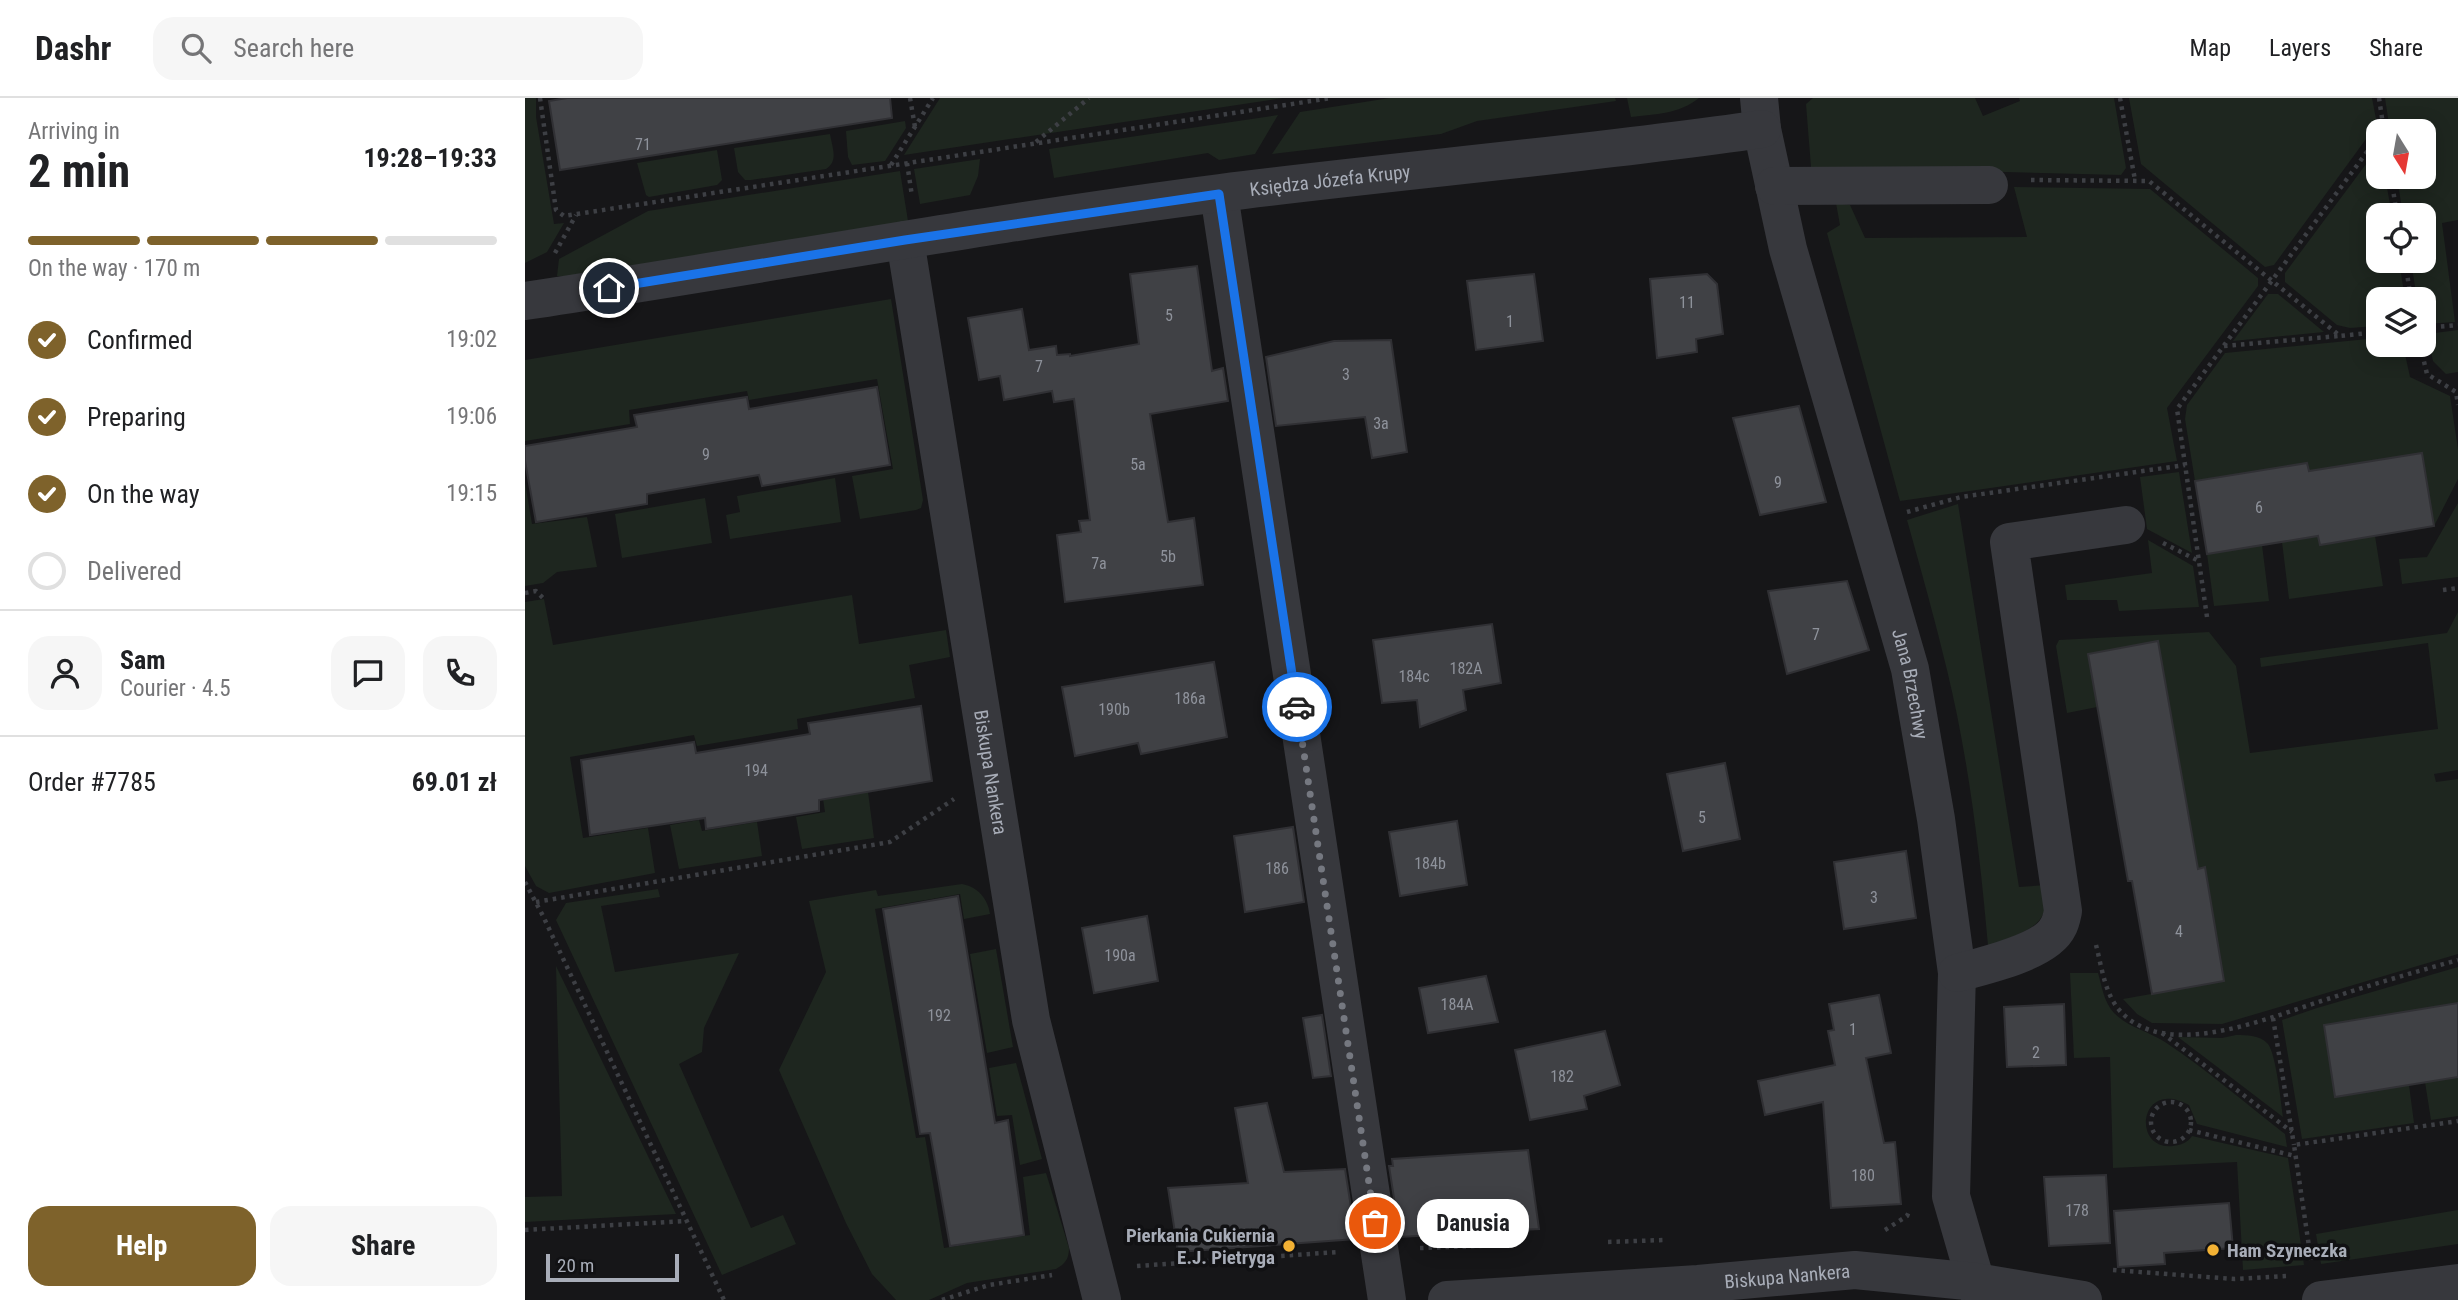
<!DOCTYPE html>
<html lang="en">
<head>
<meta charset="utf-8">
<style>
  body { margin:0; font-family:"Roboto Condensed",sans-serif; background:#f6f6f6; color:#202124; height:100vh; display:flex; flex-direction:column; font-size:26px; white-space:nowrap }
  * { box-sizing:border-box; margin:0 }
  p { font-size:23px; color:#757577 }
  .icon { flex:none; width:38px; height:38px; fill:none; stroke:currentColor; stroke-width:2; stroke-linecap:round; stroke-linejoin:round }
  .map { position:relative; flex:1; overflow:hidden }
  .details { display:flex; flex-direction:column; background:#fff; width:525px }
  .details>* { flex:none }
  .needle { width:46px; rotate:169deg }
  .tools { position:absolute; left:1841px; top:21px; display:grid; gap:14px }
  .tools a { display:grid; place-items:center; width:70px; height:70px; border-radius:14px; background:#fff; box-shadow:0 4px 18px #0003; font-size:35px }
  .scale { position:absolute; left:21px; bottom:18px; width:133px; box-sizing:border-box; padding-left:7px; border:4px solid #a8adb8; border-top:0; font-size:19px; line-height:24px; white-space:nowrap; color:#a8adb8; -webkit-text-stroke:5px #111113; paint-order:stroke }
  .pin { position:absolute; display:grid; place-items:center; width:60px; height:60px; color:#fff; margin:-30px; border:4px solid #fff; border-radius:50%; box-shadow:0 2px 7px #0007 }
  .courier { position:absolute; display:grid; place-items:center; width:70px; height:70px; margin:-35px; border:5px solid #1a73e8; border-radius:50%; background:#fff; color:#222; box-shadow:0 2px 9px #0007 }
  .bubble { position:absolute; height:49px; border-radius:21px; background:#fff; box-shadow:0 4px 18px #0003; font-size:23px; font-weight:700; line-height:49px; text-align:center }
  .headline em { font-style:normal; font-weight:700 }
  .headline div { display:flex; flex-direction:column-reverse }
  .headline { display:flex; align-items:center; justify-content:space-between; height:119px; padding:0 28px }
  h1 { font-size:46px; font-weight:700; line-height:52px }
  .bar { display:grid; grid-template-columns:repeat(4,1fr); gap:10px 7px; align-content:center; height:84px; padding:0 28px }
  .bar i { height:9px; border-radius:5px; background:#e0e0e0 }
  .bar .selected { background:#7e622b }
  .bar p { grid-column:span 4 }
  .line { display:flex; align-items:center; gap:18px; padding:0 28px; border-top:2px solid #e0e0e0 }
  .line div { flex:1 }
  .round { display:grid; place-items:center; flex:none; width:74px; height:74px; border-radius:21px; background:#f6f6f6 }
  ol { padding:0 28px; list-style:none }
  li { display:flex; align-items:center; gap:21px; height:77px }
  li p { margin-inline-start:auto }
  li .icon { padding:7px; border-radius:50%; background:#7e622b; color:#fff; stroke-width:4 }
  li:last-child { color:#757577 }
  li i { width:38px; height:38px; border:4px solid #e0e0e0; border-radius:50% }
  .button { display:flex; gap:14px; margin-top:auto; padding:14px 28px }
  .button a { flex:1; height:80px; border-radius:21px; background:#7e622b; color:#fff; font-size:28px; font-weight:700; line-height:80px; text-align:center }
  .button a+a { background:#f6f6f6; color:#202124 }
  header { display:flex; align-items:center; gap:42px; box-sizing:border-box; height:98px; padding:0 35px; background:#fff; border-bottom:2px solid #e0e0e0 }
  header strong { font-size:33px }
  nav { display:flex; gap:38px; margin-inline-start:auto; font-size:24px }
  .search { width:490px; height:63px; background:#f6f6f6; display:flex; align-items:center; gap:18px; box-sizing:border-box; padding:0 24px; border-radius:21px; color:#757577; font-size:26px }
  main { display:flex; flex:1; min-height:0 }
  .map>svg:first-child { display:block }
</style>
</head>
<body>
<header>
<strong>Dashr</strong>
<div class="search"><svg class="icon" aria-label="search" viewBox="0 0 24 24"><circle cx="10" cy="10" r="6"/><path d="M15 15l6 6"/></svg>Search here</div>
<nav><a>Map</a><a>Layers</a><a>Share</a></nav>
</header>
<main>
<section class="details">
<div class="headline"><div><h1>2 min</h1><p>Arriving in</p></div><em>19:28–19:33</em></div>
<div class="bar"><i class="selected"></i><i class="selected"></i><i class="selected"></i><i></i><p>On the way · 170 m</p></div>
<ol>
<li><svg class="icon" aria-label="check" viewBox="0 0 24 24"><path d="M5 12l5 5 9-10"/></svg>Confirmed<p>19:02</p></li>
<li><svg class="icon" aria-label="check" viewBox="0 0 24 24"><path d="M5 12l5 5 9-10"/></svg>Preparing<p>19:06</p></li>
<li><svg class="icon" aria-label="check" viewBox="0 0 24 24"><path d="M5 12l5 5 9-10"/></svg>On the way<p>19:15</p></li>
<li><i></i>Delivered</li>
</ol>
<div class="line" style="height:126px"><a class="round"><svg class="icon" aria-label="person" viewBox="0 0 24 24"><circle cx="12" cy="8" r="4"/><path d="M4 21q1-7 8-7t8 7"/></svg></a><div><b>Sam</b><p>Courier · 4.5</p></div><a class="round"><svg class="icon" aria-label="chat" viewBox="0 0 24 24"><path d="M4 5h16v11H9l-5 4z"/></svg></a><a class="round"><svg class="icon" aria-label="phone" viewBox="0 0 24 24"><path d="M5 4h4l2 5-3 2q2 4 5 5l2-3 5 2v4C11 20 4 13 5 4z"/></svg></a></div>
<div class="line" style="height:91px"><div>Order #7785</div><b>69.01 zł</b></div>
<div class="button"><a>Help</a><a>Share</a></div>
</section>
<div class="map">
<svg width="1933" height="1202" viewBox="0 0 1933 1202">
  <rect width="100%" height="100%" fill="#161618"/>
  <!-- green -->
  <g fill="#1e261f">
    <path d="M 0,0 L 11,0 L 11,19 L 29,126 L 39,125 L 22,154 L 0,165 Z"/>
    <path d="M 415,0 L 758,0 L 379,57 Z"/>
    <path d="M 865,0 L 1090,0 L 1091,3 L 952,23 L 916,36 L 747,56 L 775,14 Z"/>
    <path d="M 1102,0 L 1174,0 C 1154,16 1131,16 1106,19 Z"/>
    <path d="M 1288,0 L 1450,0 L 1458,18 L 1495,3 L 1494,0 L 1589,0 L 1601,70 L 1596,77 L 1286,69 L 1281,6 Z"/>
    <path d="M 1604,0 L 1847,0 L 1852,26 L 1749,167 L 1740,169 L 1616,66 Z"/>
    <path d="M 1860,0 L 1933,0 L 1933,122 L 1917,125 L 1930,224 L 1900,226 L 1899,201 L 1892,201 L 1886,163 L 1899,163 L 1899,117 L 1878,117 L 1872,79 L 1899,79 L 1899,33 L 1865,33 Z"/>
    <path d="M 753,17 L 730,56 L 694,62 L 683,55 L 529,80 L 524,51 Z"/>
    <path d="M 380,23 L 381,30 L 360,63 L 327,67 L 323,59 L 321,33 Z"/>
    <path d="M 305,36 C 307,49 314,63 301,71 L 226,82 L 220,82 L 213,74 L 209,50 Z"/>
    <path d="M 1853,50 L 1853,79 L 1860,79 L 1867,117 L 1853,117 L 1853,163 L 1874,163 L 1880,201 L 1853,201 L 1853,228 L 1825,230 L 1812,227 L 1760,184 L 1760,175 Z"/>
    <path d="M 192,52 L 197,82 L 192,87 L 124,99 L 121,97 L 112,65 Z"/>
    <path d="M 455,61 L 453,78 L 445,97 L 395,106 L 389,71 Z"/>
    <path d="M 375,73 L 383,123 L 56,179 L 32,178 L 34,161 L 123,113 Z"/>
    <path d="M 1489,89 L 1625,91 L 1733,180 L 1733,188 L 1642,310 L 1652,363 L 1375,403 L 1302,135 L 1315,127 L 1311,105 L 1325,107 L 1340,140 L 1502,139 Z"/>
    <path d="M 1743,196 L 1753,196 L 1799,234 L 1708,243 Z"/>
    <path d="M 366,201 L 398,402 L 396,410 L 391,412 L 335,421 L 327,378 L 368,371 L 352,281 L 224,302 L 222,293 L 104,312 L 105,326 L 0,343 L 0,262 Z"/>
    <path d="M 1933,232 L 1933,274 L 1921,276 L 1908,263 L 1902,236 Z"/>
    <path d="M 1853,240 L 1853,247 L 1878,247 L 1885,279 L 1925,298 L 1933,351 L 1933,381 L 1909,428 L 1896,355 L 1784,373 L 1782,365 L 1670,383 L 1660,321 L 1662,307 L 1700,255 Z"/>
    <path d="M 1654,374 L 1667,455 L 1622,431 L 1615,379 Z"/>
    <path d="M 310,380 L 316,424 L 205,441 L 201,417 L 215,414 L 212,398 Z"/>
    <path d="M 0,384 L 7,426 L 62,419 L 72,469 L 32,474 L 18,485 L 0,488 Z"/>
    <path d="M 180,400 L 187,445 L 97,460 L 90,416 Z"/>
    <path d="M 1933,405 L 1933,479 L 1877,486 L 1874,461 L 1902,459 Z"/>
    <path d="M 1433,406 L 1494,789 L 1522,787 C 1521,795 1522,806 1519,814 C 1512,834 1480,841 1463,848 C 1455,756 1444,663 1422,572 C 1410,522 1396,472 1382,422 Z"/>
    <path d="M 1793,438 L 1795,446 L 1850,438 L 1858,488 L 1764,501 L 1757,444 Z"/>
    <path d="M 1623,442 L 1668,468 L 1674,509 L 1594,513 L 1592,502 L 1542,502 L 1540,487 L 1627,475 Z"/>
    <path d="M 1737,447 L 1744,503 L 1689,508 L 1682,456 Z"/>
    <path d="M 327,497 L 334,546 L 421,532 L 425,559 L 384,567 L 390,600 L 272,621 L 273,631 L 172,648 L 169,637 L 45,659 L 58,740 L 123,730 L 130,775 L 24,795 L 11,788 L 0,768 L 0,504 L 19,501 L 28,547 Z"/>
    <path d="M 1933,514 L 1933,672 L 1909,676 L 1911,684 L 1933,681 L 1933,856 L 1697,926 L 1627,925 L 1612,916 L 1598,901 L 1699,883 L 1680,770 L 1673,771 L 1633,544 L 1563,556 L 1572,609 L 1542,615 L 1531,548 L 1534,542 L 1684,534 L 1711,568 L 1725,655 L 1913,631 L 1903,545 L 1736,569 L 1735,560 L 1922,535 Z"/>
    <path d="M 343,694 L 349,740 L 277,751 L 271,719 L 300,714 L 298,701 Z"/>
    <path d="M 174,722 L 177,733 L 232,724 L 237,758 L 154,771 L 145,727 Z"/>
    <path d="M 437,786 C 453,789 463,801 465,816 L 439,821 L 435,796 L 350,811 L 391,1040 L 400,1039 L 419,1150 L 505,1137 L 498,1079 L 521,1075 L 544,1150 C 544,1161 540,1166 531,1171 L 442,1185 L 404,1202 L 371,1202 L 347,1176 L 321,1125 L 254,972 L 301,874 L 284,803 L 351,792 L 353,798 Z"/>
    <path d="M 133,791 L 135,799 L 76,808 L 90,874 L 214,855 L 179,930 L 177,954 L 154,966 L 226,1130 L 258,1117 L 271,1146 L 197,1177 L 31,822 L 41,805 Z"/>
    <path d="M 471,851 L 488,949 L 462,955 L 445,856 Z"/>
    <path d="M 31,868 L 151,1116 L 0,1124 L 0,1099 L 37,1098 Z"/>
    <path d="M 1933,869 L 1933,905 L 1799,927 L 1810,998 L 1884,987 L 1889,1025 L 1777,1041 L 1757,922 L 1792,910 Z"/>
    <path d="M 1545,875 L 1573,875 C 1577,889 1579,904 1589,915 C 1604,930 1623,933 1640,944 C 1681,971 1721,1006 1760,1036 L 1762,1049 L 1672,1026 L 1664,1007 C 1614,979 1606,1053 1648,1048 C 1656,1047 1662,1045 1667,1038 L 1763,1060 L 1779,1167 L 1718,1172 L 1712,1064 L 1588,1070 L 1585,959 L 1549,960 Z"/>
    <path d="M 1711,937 C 1722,937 1735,937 1743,946 C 1751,956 1756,1005 1758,1019 L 1653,939 L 1697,940 Z"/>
    <path d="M 491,965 L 517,1061 L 495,1067 L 487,1017 L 472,1018 L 464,970 Z"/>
    <path d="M 1933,979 L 1933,1018 L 1906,1022 L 1900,984 Z"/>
    <path d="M 1933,1112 L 1933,1146 L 1796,1166 L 1791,1136 Z"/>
  </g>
  <!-- building -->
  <g fill="#404145" stroke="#303034" stroke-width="2">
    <path d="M 42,0 L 365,0 L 367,20 L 35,72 L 24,3 Z"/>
    <path d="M 672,168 L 687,273 L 698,270 L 703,303 L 625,316 L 643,424 L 669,420 L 678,487 L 540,504 L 532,437 L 556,434 L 554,423 L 565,422 L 549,301 L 529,304 L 527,293 L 479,302 L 475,278 L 454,282 L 443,220 L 497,211 L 504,252 L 531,248 L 532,257 L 545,256 L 545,258 L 614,246 L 605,176 Z"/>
    <path d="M 1009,176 L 1018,243 L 951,252 L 942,183 Z"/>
    <path d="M 1182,176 L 1192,186 L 1198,236 L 1171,241 L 1172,254 L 1132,260 L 1125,181 Z"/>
    <path d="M 866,242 L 882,354 L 847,360 L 840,319 L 751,328 L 741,259 L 809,243 Z"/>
    <path d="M 352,289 L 365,367 L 237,388 L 234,377 L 122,396 L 122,406 L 11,424 L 0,363 L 0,348 L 112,329 L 109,317 L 222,299 L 224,311 Z"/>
    <path d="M 1274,308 L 1301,404 L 1235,417 L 1208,320 Z"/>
    <path d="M 1897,355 L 1909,428 L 1795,447 L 1793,438 L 1682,456 L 1670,383 L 1782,365 L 1784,373 Z"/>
    <path d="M 1322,483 L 1344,552 L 1262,576 L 1243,493 Z"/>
    <path d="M 967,526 L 976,585 L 938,592 L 941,612 L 895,629 L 892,602 L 857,605 L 848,542 Z"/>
    <path d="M 1633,543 L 1673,771 L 1680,769 L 1699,883 L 1627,896 L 1607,783 L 1603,783 L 1563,556 Z"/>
    <path d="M 689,564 L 702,639 L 616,656 L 613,645 L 550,658 L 537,589 Z"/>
    <path d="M 396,608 L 407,683 L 294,702 L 294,713 L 181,731 L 180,720 L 65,737 L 56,662 L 169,644 L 171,655 L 285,636 L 283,625 Z"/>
    <path d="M 1200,665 L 1215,741 L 1158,753 L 1142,676 Z"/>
    <path d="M 932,723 L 942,787 L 875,798 L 864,734 Z"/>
    <path d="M 768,729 L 779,804 L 720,814 L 709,738 Z"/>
    <path d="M 1381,753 L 1391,820 L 1319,831 L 1309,764 Z"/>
    <path d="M 433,798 L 470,1025 L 483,1022 L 499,1137 L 425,1148 L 405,1035 L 395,1036 L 358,811 Z"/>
    <path d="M 622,818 L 633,883 L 569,895 L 557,830 Z"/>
    <path d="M 961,878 L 973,924 L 903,935 L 894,890 Z"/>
    <path d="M 1354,897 L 1366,955 L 1341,960 L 1359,1045 L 1370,1044 L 1376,1106 L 1306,1110 L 1298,1004 L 1240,1017 L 1233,983 L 1310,967 L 1303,933 L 1309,932 L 1304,906 Z"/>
    <path d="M 1933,905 L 1933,979 L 1810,999 L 1799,927 Z"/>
    <path d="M 1539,906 L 1541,967 L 1482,969 L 1479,909 Z"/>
    <path d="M 797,917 L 806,978 L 788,980 L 778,920 Z"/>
    <path d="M 1080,933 L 1095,987 L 1059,998 L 1062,1011 L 1005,1022 L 990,952 Z"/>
    <path d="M 742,1005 L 759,1074 L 820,1071 L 831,1141 L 653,1154 L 643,1090 L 723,1085 L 710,1010 Z"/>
    <path d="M 1003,1052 L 1014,1131 L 875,1139 L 864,1068 L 868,1068 L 867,1061 Z"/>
    <path d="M 1581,1077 L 1585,1145 L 1524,1148 L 1519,1079 Z"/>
    <path d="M 1704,1105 L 1708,1150 L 1639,1155 L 1640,1166 L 1593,1169 L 1589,1113 Z"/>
  </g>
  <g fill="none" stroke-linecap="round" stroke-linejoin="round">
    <!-- path -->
    <g stroke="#3d3f44" stroke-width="4.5" stroke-dasharray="3.5 5" stroke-linecap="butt">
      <path d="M 15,0 L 31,112 L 39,118 L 806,0"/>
      <path d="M 385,0 L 390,29"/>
      <path d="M 1595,0 L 1610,82"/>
      <path d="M 1854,0 L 1859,33"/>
      <path d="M 511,44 L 564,0"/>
      <path d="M 382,65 L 387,98"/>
      <path d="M 366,67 L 408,0"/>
      <path d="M 1866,79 L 1872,117"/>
      <path d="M 1506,82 L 1624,83 L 1815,238 L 1853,234"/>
      <path d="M 30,155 L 51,117"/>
      <path d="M 1880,163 L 1886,201"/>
      <path d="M 1899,230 L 1933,227"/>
      <path d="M 1895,247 L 1902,276 L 1931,294 L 1933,307"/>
      <path d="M 1699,248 L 1814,238"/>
      <path d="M 1382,414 L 1436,399 L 1660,367"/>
      <path d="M 1638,445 L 1674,463"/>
      <path d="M 1918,492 L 1933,490"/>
      <path d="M 0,495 L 11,493 L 19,501"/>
      <path d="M 1682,519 L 1652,311 L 1853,39"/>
      <path d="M 0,784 L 18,818 L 199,1202"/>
      <path d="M 11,804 L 365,744 L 429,701"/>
      <path d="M 1571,847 C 1577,870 1580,899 1598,916 C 1647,964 1752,916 1806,900 C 1848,886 1890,874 1933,862"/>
      <path d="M 1748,920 L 1769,1047"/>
      <path d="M 1637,935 L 1767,1034"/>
      <circle cx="1646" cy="1024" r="20"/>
      <path d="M 1664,1032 L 1770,1058"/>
      <path d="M 0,1132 L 161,1123"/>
      <path d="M 1360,1132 L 1382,1118 L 1385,1111"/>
      <path d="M 1083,1144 L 1138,1142"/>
      <path d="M 895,1150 L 981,1147"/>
      <path d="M 1786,1162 L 1769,1047 L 1933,1023"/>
      <path d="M 612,1168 L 813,1154"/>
      <path d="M 1588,1172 L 1710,1181 L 1761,1178"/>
      <path d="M 417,1202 L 464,1187 L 527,1177"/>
    </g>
    <!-- minor -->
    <g stroke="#37383d" stroke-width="38">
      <path id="s1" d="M 1234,0 L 1237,31 L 1263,151 L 1385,571 L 1411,721 L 1432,875 L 1426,1098 L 1456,1202"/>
      <path d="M 1249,88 L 1464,87"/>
      <path d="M 694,96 L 862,1202"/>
      <path id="s2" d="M 380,142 L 506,922 L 577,1202"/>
      <path id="s3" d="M 0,203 C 232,168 462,125 695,95 C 876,72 1057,57 1237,31"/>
      <path d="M 1432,875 C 1458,868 1521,854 1533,829 C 1536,824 1537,818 1538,813 L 1484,444 L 1601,427"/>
      <path id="s4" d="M 922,1202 L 1173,1186 L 1330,1172 L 1451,1184 L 1558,1202"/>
      <path d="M 1796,1202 L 1933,1185"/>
    </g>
  </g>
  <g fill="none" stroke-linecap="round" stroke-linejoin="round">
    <!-- done -->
    <path stroke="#757880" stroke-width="7" stroke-dasharray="0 12.6" d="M 772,609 L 850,1125"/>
    <!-- route -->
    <path stroke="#1a73e8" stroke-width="9" d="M 84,190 L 380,142 L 694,96 L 772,609"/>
  </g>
  <!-- markers -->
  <g fill="#f2b134" stroke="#111113" stroke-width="2.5">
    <circle cx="764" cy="1148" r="7"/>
    <circle cx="1688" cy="1152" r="7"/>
  </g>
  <g text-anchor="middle" stroke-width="7" stroke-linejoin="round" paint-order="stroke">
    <!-- number labels -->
    <g font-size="16" fill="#8e929b">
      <text x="118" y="52">71</text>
      <text x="1162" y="210">11</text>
      <text x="644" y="223">5</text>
      <text x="985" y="229">1</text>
      <text x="514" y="274">7</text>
      <text x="821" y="282">3</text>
      <text x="856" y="331">3a</text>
      <text x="181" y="362">9</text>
      <text x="613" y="372">5a</text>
      <text x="1253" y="390">9</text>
      <text x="1734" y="415">6</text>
      <text x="643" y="464">5b</text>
      <text x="574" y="471">7a</text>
      <text x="1291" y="542">7</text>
      <text x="941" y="576">182A</text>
      <text x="889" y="584">184c</text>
      <text x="665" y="606">186a</text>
      <text x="589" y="617">190b</text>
      <text x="231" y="678">194</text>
      <text x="1177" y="725">5</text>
      <text x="905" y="771">184b</text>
      <text x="752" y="776">186</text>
      <text x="1349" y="805">3</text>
      <text x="1654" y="839">4</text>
      <text x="595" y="863">190a</text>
      <text x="932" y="912">184A</text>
      <text x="414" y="923">192</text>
      <text x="1328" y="937">1</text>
      <text x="1511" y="960">2</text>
      <text x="1037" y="984">182</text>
      <text x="1338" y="1083">180</text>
      <text x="1552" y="1118">178</text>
    </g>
    <!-- street labels -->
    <g font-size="19" fill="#a8adb8" stroke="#111113">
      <text dy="7" stroke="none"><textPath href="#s3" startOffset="814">Księdza Józefa Krupy</textPath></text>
      <text dy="7" stroke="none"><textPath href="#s1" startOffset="606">Jana Brzechwy</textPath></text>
      <text dy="7" stroke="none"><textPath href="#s2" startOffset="539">Biskupa Nankera</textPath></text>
      <text dy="7" stroke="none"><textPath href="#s4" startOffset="341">Biskupa Nankera</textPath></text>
    </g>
    <!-- poi labels -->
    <g font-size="19" font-weight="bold" fill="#a8adb8" stroke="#111113" text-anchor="end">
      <text x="750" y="1144">Pierkania Cukiernia<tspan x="750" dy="22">E.J. Pietryga</tspan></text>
      <text x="1702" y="1159" text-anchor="start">Ham Szyneczka</text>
    </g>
  </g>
</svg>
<div class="tools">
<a><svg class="needle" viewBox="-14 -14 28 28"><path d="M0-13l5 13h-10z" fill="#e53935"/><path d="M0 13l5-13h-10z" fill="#757577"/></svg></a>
<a><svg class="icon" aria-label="locate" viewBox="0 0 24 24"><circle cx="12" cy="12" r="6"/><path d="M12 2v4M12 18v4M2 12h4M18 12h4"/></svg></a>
<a><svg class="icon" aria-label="layers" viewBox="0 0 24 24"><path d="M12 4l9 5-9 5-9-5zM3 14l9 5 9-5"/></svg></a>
</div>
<div class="scale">20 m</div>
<div class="pin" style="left:850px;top:1125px;background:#ea580c"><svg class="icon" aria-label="bag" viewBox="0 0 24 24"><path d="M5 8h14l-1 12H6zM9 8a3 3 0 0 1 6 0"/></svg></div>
<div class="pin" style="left:84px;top:190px;background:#1f2937"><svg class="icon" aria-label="home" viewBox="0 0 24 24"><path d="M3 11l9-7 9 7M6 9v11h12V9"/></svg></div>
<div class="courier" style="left:772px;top:609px"><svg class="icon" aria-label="car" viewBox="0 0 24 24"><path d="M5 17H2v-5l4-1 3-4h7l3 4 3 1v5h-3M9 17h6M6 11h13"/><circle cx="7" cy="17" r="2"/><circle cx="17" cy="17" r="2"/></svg></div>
<div class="bubble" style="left:892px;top:1101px;width:112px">Danusia</div>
</div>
</main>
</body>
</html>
